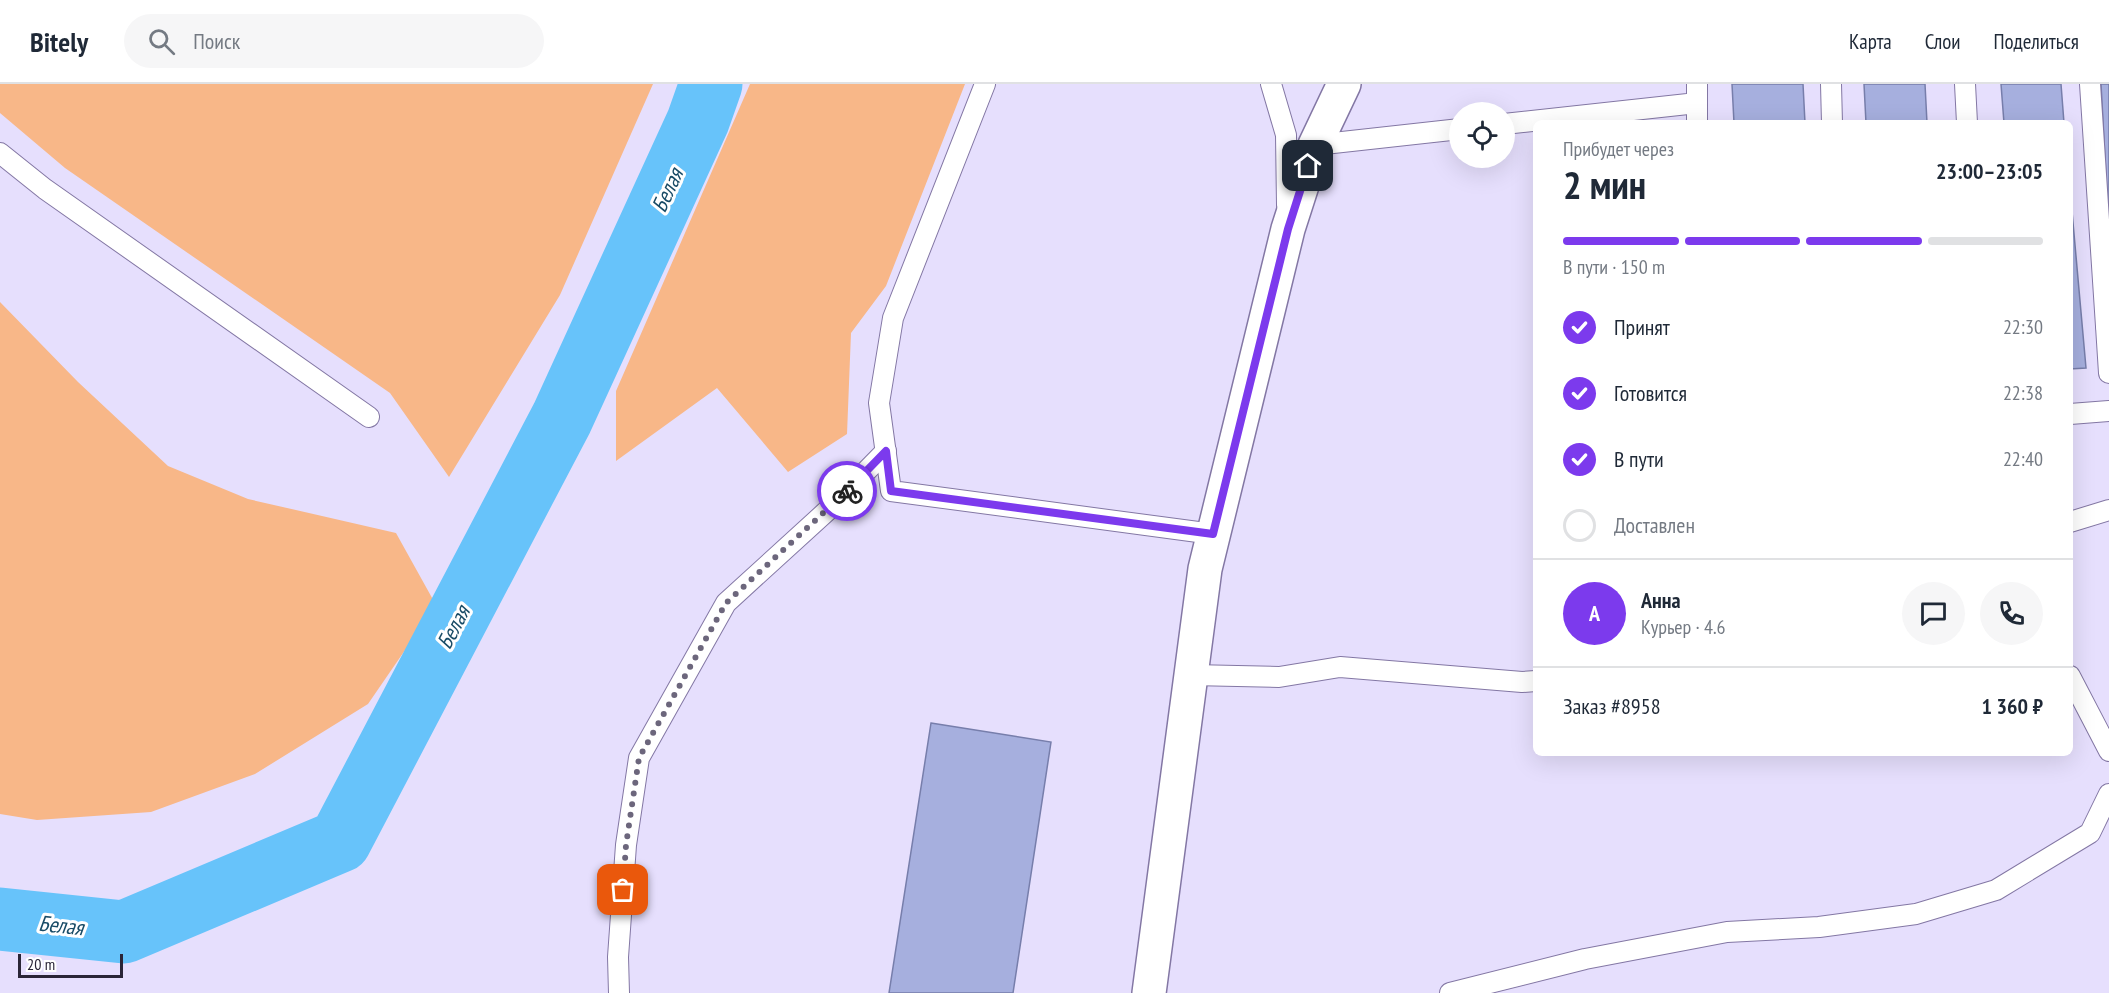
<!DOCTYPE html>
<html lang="ru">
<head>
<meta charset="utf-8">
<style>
  body { margin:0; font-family:"PT Sans Narrow",sans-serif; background:#f6f6f7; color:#1f2937; height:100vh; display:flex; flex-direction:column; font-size:22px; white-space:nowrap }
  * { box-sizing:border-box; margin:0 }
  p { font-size:20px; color:#747a83 }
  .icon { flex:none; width:33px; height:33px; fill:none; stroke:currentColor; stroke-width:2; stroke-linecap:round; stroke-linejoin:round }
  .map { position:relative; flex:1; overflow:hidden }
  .sheet { position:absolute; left:1533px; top:36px; width:540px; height:636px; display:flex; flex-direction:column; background:#fff; border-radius:9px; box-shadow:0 6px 24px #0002 }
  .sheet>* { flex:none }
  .controls { position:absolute; left:1449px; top:18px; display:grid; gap:12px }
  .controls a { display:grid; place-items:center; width:66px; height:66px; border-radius:50%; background:#fff; box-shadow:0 6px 24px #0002; font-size:30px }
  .scale { position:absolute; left:18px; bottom:15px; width:105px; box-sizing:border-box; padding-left:6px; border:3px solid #2a2537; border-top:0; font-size:16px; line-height:21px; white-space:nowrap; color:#2a2537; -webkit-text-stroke:4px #fff; paint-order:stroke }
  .pin { position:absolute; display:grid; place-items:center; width:51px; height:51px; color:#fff; margin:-26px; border-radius:12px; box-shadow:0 3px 9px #0006 }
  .courier { position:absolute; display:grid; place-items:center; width:60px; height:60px; margin:-30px; border:4px solid #7c3aed; border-radius:50%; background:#fff; color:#222; box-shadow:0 2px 8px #0007 }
  .overview em { font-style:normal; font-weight:600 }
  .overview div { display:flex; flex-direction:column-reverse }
  .overview { display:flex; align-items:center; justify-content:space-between; height:102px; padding:0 30px }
  h1 { font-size:39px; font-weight:600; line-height:45px }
  .bar { display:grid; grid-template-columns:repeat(4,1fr); gap:9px 6px; align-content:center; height:72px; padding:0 30px }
  .bar i { height:8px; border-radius:4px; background:#e0e1e3 }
  .bar .active { background:#7c3aed }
  .bar p { grid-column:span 4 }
  .line { display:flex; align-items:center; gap:15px; padding:0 30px; border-top:2px solid #e0e1e3 }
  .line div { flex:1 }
  .round { display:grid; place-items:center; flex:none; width:63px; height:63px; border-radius:32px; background:#f6f6f7 }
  ol { padding:0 30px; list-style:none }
  li { display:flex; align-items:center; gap:18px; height:66px }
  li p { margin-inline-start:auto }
  li .icon { padding:6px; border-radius:50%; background:#7c3aed; color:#fff; stroke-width:4 }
  li:last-child { color:#747a83 }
  li i { width:33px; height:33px; border:3px solid #e0e1e3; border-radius:50% }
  header { display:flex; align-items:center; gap:36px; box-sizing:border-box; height:84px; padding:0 30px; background:#fff; border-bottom:2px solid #e0e1e3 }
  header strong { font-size:28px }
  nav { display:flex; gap:33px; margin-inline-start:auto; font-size:21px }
  .search { width:420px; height:54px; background:#f6f6f7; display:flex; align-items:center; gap:15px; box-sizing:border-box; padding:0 21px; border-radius:33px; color:#747a83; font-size:22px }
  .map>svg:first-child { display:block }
</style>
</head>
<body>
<header>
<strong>Bitely</strong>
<div class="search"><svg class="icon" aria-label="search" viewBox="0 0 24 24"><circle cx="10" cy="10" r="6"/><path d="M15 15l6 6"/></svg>Поиск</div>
<nav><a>Карта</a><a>Слои</a><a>Поделиться</a></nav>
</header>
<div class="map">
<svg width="2109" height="909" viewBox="0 0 2109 909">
  <rect width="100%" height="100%" fill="#e6dffd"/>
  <!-- green -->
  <g fill="#f8b788">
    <path d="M 0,0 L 653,0 L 560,211 L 449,393 L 390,309 L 65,84 L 0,29 Z"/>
    <path d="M 750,0 L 965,0 L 886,202 L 851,249 L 847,350 L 788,388 L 717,304 L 616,377 L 616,307 Z"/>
    <path d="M 0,218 L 78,298 L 168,382 L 248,415 L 396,449 L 436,521 L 368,620 L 255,690 L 151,728 L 37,736 L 0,730 Z"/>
  </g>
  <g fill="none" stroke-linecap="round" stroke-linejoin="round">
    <!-- river -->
    <path stroke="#67c3fa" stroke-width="63" d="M 0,835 L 124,848 L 340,757 L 562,334 L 698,37 L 711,0"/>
  </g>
  <!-- building -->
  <g fill="#a6afde" stroke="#777eab" stroke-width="1.5">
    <path d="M 1732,0 L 1803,0 L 1805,39 L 1734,39 Z"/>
    <path d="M 1864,0 L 1925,0 L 1927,39 L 1866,39 Z"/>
    <path d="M 2001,0 L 2061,0 L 2064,39 L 2004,39 Z"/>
    <path d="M 2101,0 L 2109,0 L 2109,147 Z"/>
    <path d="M 2070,105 L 2086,284 L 2070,285 Z"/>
    <path d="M 931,639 L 1051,658 L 1013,909 L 889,909 Z"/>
  </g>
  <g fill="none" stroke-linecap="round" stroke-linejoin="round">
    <defs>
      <g id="service">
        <path d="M 985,0 L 893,234 L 879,319 L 891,407 L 1213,450"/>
        <path d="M 1271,0 L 1286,51 L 1287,121"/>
        <path d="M 1831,0 L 1832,39"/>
        <path d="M 1965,0 L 1967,39"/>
        <path d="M 2090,0 L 2106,242 L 2109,242"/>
        <path d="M 1697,19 L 1697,39"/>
        <path d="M 1504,40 L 1697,19 L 1697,0"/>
        <path d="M 1315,61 L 1460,45"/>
        <path d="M 0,69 L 45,105 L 369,333"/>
        <path d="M 2106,242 L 2109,289"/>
        <path d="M 2070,330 L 2109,327"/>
        <path d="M 2070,438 L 2109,426"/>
        <path d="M 1191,591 L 1279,593 L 1340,583 L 1522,598 L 1536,597"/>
        <path d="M 2070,592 L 2109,667"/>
        <path d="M 619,909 L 618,873 L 626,761 L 639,674 L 726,519 L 829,425 L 886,367"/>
        <path d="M 1450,909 L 1585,875 L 1727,848 L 1819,843 L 1916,830 L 1996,806 L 2090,749 L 2109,710"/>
      </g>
      <path id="minor" d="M 1149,909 L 1205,485 L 1288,145 L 1315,61 L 1344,0"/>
    </defs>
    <!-- service casing -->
    <use href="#service" stroke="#8377a4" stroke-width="22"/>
    <!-- minor casing -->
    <use href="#minor" stroke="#8377a4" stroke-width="36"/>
    <!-- service -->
    <use href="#service" stroke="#fff" stroke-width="20"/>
    <!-- minor -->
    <use href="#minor" stroke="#fff" stroke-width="33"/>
  </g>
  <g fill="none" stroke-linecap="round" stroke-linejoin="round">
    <!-- done -->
    <path stroke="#6c667c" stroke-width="6" stroke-dasharray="0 10.8" d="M 623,806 L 626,761 L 639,674 L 726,519 L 847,407"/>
    <!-- route -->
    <path stroke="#7c3aed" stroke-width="8" d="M 847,407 L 886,367 L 891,407 L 1213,450 L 1288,145 L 1308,82"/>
  </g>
  <g text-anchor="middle" stroke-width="6" stroke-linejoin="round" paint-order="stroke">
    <!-- water labels -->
    <g font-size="22" font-style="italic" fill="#184b66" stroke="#fff">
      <text transform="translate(667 106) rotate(-65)" y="8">Белая</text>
      <text transform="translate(453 543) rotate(-62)" y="8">Белая</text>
      <text transform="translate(61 841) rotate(6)" y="8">Белая</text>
    </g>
  </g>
</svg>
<div class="controls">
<a><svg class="icon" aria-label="locate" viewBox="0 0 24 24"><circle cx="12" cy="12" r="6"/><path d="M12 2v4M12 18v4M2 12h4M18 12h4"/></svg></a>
</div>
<div class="scale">20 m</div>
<div class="pin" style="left:623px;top:806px;background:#ea580c"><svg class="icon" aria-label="bag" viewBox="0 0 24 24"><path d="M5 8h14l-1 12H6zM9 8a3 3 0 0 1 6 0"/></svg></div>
<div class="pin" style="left:1308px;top:82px;background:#1f2937"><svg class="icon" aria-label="home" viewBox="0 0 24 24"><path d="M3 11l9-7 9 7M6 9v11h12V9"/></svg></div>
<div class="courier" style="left:847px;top:407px"><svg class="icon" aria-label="bike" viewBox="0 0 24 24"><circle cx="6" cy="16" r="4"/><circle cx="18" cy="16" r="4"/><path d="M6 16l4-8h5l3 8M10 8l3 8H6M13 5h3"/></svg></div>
<section class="sheet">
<div class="overview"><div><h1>2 мин</h1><p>Прибудет через</p></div><em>23:00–23:05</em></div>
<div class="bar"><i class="active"></i><i class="active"></i><i class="active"></i><i></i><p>В пути · 150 m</p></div>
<ol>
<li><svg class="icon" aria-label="check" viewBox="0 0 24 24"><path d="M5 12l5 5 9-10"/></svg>Принят<p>22:30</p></li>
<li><svg class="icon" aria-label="check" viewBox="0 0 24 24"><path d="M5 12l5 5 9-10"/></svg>Готовится<p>22:38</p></li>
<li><svg class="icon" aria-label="check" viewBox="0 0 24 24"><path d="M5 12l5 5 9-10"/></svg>В пути<p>22:40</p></li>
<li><i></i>Доставлен</li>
</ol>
<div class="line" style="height:108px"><b class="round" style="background:#7c3aed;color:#fff">А</b><div><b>Анна</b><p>Курьер · 4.6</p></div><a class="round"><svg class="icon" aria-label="chat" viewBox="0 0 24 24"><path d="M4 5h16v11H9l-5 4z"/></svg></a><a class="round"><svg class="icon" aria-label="phone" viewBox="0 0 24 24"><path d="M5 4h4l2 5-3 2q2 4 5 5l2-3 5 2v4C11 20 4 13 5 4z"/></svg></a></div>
<div class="line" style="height:78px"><div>Заказ #8958</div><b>1 360 ₽</b></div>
</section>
</div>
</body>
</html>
